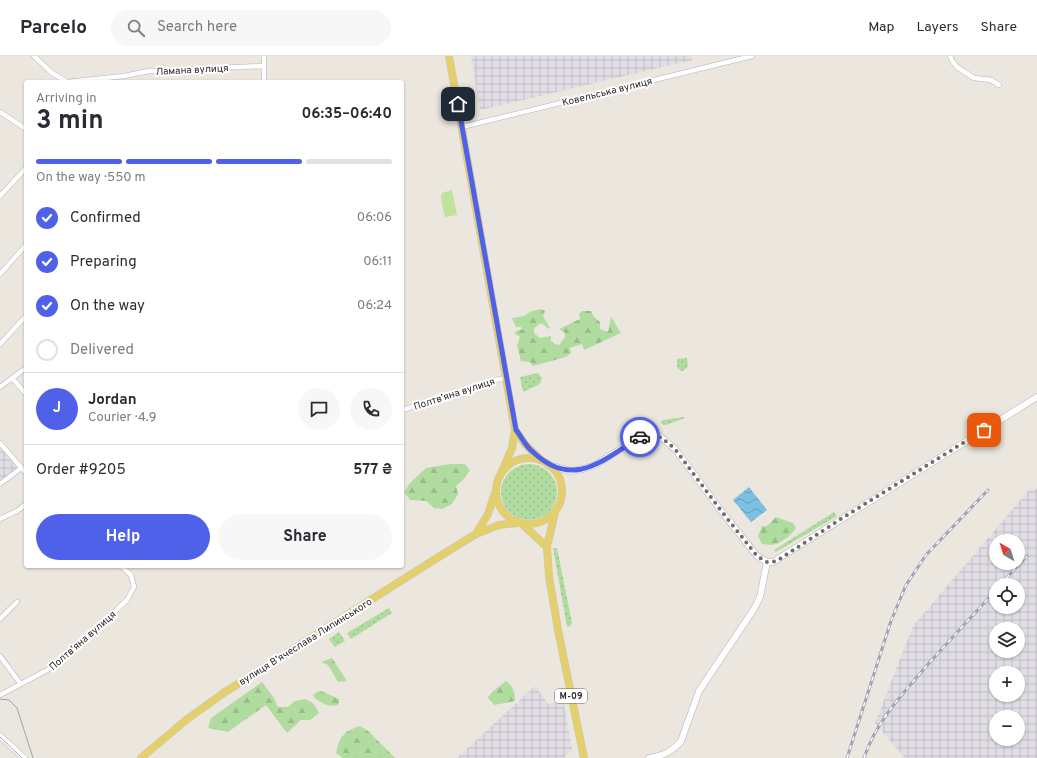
<!DOCTYPE html>
<html lang="en">
<head>
<meta charset="utf-8">
<style>
  body { margin:0; font-family:Overpass,sans-serif; background:#f7f7f7; color:#2b2b33; height:100vh; display:flex; flex-direction:column; font-size:15px; white-space:nowrap }
  * { box-sizing:border-box; margin:0 }
  p { font-size:13px; color:#7c7c81 }
  .icon { flex:none; width:22px; height:22px; fill:none; stroke:currentColor; stroke-width:2; stroke-linecap:round; stroke-linejoin:round }
  .map { position:relative; flex:1; overflow:hidden }
  .side { position:absolute; left:24px; top:24px; width:380px; height:488px; display:flex; flex-direction:column; background:#fff; border-radius:4px; box-shadow:0 1px 3px #0004 }
  .side>* { flex:none }
  .needle { width:26px; rotate:321deg }
  .tools { position:absolute; left:989px; top:478px; display:grid; gap:8px }
  .tools a { display:grid; place-items:center; width:36px; height:36px; border-radius:50%; background:#fff; box-shadow:0 1px 3px #0004; font-size:20px }
  .pin { position:absolute; display:grid; place-items:center; width:34px; height:34px; color:#fff; margin:-17px; border-radius:8px; box-shadow:0 2px 6px #0006 }
  .courier { position:absolute; display:grid; place-items:center; width:40px; height:40px; margin:-20px; border:3px solid #4f61e8; border-radius:50%; background:#fff; color:#222; box-shadow:0 1px 5px #0007 }
  .head em { font-style:normal; font-weight:700 }
  .head div { display:flex; flex-direction:column-reverse }
  .head { display:flex; align-items:center; justify-content:space-between; height:68px; padding:0 12px }
  h1 { font-size:26px; font-weight:700; line-height:30px }
  .bar { display:grid; grid-template-columns:repeat(4,1fr); gap:6px 4px; align-content:center; height:48px; padding:0 12px }
  .bar i { height:5px; border-radius:3px; background:#e1e1e2 }
  .bar .active { background:#4f61e8 }
  .bar p { grid-column:span 4 }
  .line { display:flex; align-items:center; gap:10px; padding:0 12px; border-top:1px solid #e1e1e2 }
  .line div { flex:1 }
  .round { display:grid; place-items:center; flex:none; width:42px; height:42px; border-radius:21px; background:#f7f7f7 }
  ol { padding:0 12px; list-style:none }
  li { display:flex; align-items:center; gap:12px; height:44px }
  li p { margin-inline-start:auto }
  li .icon { padding:4px; border-radius:50%; background:#4f61e8; color:#fff; stroke-width:4 }
  li:last-child { color:#7c7c81 }
  li i { width:22px; height:22px; border:2px solid #e1e1e2; border-radius:50% }
  .cta { display:flex; gap:8px; margin-top:auto; padding:8px 12px }
  .cta a { flex:1; height:46px; border-radius:24px; background:#4f61e8; color:#fff; font-size:16px; font-weight:700; line-height:46px; text-align:center }
  .cta a+a { background:#f7f7f7; color:#2b2b33 }
  header { display:flex; align-items:center; gap:24px; box-sizing:border-box; height:56px; padding:0 20px; background:#fff; border-bottom:1px solid #e1e1e2 }
  header strong { font-size:19px }
  nav { display:flex; gap:22px; margin-inline-start:auto; font-size:14px }
  .search { width:280px; height:36px; background:#f7f7f7; display:flex; align-items:center; gap:10px; box-sizing:border-box; padding:0 14px; border-radius:22px; color:#7c7c81; font-size:15px }
  .map>svg:first-child { display:block }
</style>
</head>
<body>
<header>
<strong>Parcelo</strong>
<div class="search"><svg class="icon" aria-label="search" viewBox="0 0 24 24"><circle cx="10" cy="10" r="6"/><path d="M15 15l6 6"/></svg>Search here</div>
<nav><a>Map</a><a>Layers</a><a>Share</a></nav>
</header>
<div class="map">
<svg width="1037" height="702" viewBox="0 0 1037 702">
  <defs>
    <pattern id="industrial-grid" width="8" height="8" patternUnits="userSpaceOnUse"><rect width="8" height="8" fill="#e0dee4"/><path d="M0 4h8M4 0v8" fill="none" stroke="#c0bfc4"/></pattern>
    <pattern id="grass-dots" width="8" height="8" patternUnits="userSpaceOnUse"><rect width="8" height="8" fill="#b1dca0"/><path d="M2 2h.1M6 6h.1" fill="none" stroke="#98bd8a" stroke-width="1.8" stroke-linecap="round"/></pattern>
    <pattern id="forest-firs" width="22" height="20" patternUnits="userSpaceOnUse"><rect width="22" height="20" fill="#b1dca0"/><path d="M5 1l3.5 6h-7zM16 11l3.5 6h-7z" fill="#98bd8a"/></pattern>
    <pattern id="water-waves" width="16" height="10" patternUnits="userSpaceOnUse"><rect width="16" height="10" fill="#7cc0e2"/><path d="M0 5q4-4 8 0t8 0" fill="none" stroke="#669cb7"/></pattern>
  </defs>
  <rect width="100%" height="100%" fill="#ebe7de"/>
  <!-- industrial -->
  <g fill="url(#industrial-grid)" fill-rule="evenodd">
    <path d="M 471,0 L 691,0 L 692,4 L 480,54 Z"/>
    <path d="M 0,391 L 18,413 L 0,426 Z"/>
    <path d="M 1037,433 L 1037,702 L 905,702 L 875,667 L 913,570 L 1029,434 ZM 996,485 L 1018,485 L 1018,507 L 996,507 ZM 996,529 L 1018,529 L 1018,551 L 996,551 ZM 996,573 L 1018,573 L 1018,595 L 996,595 ZM 996,617 L 1018,617 L 1018,639 L 996,639 ZM 996,661 L 1018,661 L 1018,683 L 996,683 Z"/>
    <path d="M 535,630 L 549,649 L 562,639 L 572,693 L 563,702 L 457,702 Z"/>
  </g>
  <!-- grass -->
  <g fill="url(#grass-dots)">
    <path d="M 687,302 C 688,309 689,312 682,315 C 676,313 677,308 677,303 Z"/>
    <path d="M 538,317 L 542,322 L 540,328 L 523,336 L 520,321 Z"/>
    <path d="M 684,361 L 685,362 L 666,369 L 663,369 L 661,367 L 663,364 Z"/>
    <path d="M 652,365 L 649,372 L 634,381 L 635,372 L 637,368 Z"/>
    <circle cx="529" cy="436" r="28"/>
    <path d="M 834,456 L 837,460 L 776,496 L 774,494 Z"/>
    <path d="M 553,492 L 557,492 L 572,567 L 570,570 L 567,571 Z"/>
    <path d="M 389,552 L 392,557 L 351,583 L 347,577 Z"/>
    <path d="M 339,576 L 345,585 L 335,591 L 329,583 Z"/>
  </g>
  <!-- forest -->
  <g fill="url(#forest-firs)">
    <path d="M 541,253 L 545,255 L 543,260 L 550,272 L 549,273 L 541,267 L 534,272 L 534,277 L 540,282 L 551,280 L 551,285 L 555,288 L 559,289 L 565,281 L 565,277 L 559,273 L 580,263 L 579,258 L 582,255 L 591,255 L 594,261 L 600,266 L 600,273 L 608,276 L 611,261 C 615,266 617,272 621,277 L 584,294 L 582,288 L 570,292 L 571,297 L 566,301 L 533,310 L 530,306 L 521,305 L 517,290 L 520,281 L 515,278 L 516,275 L 523,273 L 521,271 L 516,271 L 512,262 L 524,260 L 532,255 Z"/>
    <path d="M 450,408 L 465,408 L 470,414 L 464,423 L 456,430 L 458,438 L 452,448 L 442,453 L 434,452 L 426,445 L 410,444 L 404,436 L 410,427 L 426,412 Z"/>
    <path d="M 776,461 L 793,467 L 796,472 C 792,479 780,488 772,489 C 769,489 765,488 762,488 L 758,480 L 762,470 L 767,470 Z"/>
    <path d="M 332,602 L 347,625 L 338,626 L 328,609 L 321,606 Z"/>
    <path d="M 506,625 C 513,630 515,637 515,645 L 494,649 L 488,641 L 492,636 Z"/>
    <path d="M 262,626 L 274,642 L 278,651 L 288,651 L 295,645 L 305,643 L 314,648 L 319,657 L 310,664 L 301,664 L 287,677 L 266,649 L 228,676 L 208,672 L 211,662 Z"/>
    <path d="M 321,635 L 339,643 L 339,648 C 330,653 321,647 314,641 L 313,639 L 317,636 Z"/>
    <path d="M 360,670 L 368,675 L 395,702 L 343,702 L 336,697 C 339,681 344,675 360,670 Z"/>
  </g>
  <!-- pitch -->
  <path fill="#c0e29d" d="M 452,134 L 457,159 L 445,161 L 442,149 L 441,141 L 442,137 Z"/>
  <!-- water -->
  <path fill="url(#water-waves)" d="M 749,431 L 767,454 L 751,466 L 733,444 Z"/>
  <g fill="none" stroke-linecap="round" stroke-linejoin="round">
    <defs>
      <g id="minor">
        <path d="M 34,0 L 52,17 L 67,26 L 124,20 L 149,15 L 264,10"/>
        <path d="M 264,0 L 264,26"/>
        <path d="M 950,0 L 953,6 L 957,11 L 974,22 L 991,24 L 999,29"/>
        <path d="M 0,56 L 26,73"/>
        <path d="M 462,71 L 752,0"/>
        <path d="M 0,140 L 26,112"/>
        <path d="M 0,218 L 26,189"/>
        <path d="M 0,288 L 26,260"/>
        <path d="M 12,322 L 26,338"/>
        <path d="M 0,331 L 26,312"/>
        <path d="M 402,354 L 429,346 L 495,324 L 506,322"/>
        <path d="M 0,387 L 26,417"/>
        <path d="M 0,428 L 21,412"/>
        <path d="M 0,463 L 17,455 L 26,448"/>
        <path d="M 0,563 L 17,546"/>
        <path d="M 0,600 L 20,627"/>
        <path d="M 0,639 L 51,612 L 93,576 L 127,544 L 134,531 L 131,519 L 121,510"/>
      </g>
      <g id="secondary">
        <path d="M 548,409 L 571,415 L 583,413 L 595,409 L 640,381 L 648,377 L 656,379 L 662,382 L 675,393 L 719,452 L 757,500 L 767,506 L 773,506 L 1037,341"/>
        <path d="M 0,680 L 24,702"/>
        <path d="M 649,702 C 662,700 672,696 681,685 L 699,635 L 754,553 L 760,541 L 767,506"/>
      </g>
      <g id="primary">
        <path d="M 449,0 L 515,374 L 512,392 L 499,422"/>
        <path d="M 515,374 L 525,388 L 541,404"/>
        <circle cx="529" cy="435" r="33"/>
        <path d="M 555,456 L 547,491 L 549,520 L 558,574 L 584,702"/>
        <path d="M 522,468 L 547,491"/>
        <path d="M 476,478 L 488,458 L 495,437"/>
        <path d="M 141,702 L 186,664 L 222,638 L 437,502 L 476,478 L 499,469 L 518,467"/>
      </g>
    </defs>
    <!-- minor casing -->
    <use href="#minor" stroke="#b2b3bd" stroke-width="5.5"/>
    <!-- secondary casing -->
    <use href="#secondary" stroke="#b2b3bd" stroke-width="7"/>
    <!-- primary casing -->
    <use href="#primary" stroke="#c8c8c8" stroke-width="8"/>
    <!-- minor -->
    <use href="#minor" stroke="#fff" stroke-width="4.5"/>
    <!-- secondary -->
    <use href="#secondary" stroke="#fff" stroke-width="6"/>
    <!-- primary -->
    <use href="#primary" stroke="#e3cf6c" stroke-width="7"/>
    <!-- tram -->
    <g stroke="#a2a3b3" stroke-width="1">
      <path d="M 0,643 L 9,644 L 17,652 L 33,702"/>
      <path d="M 0,681 L 22,702"/>
    </g>
    <defs>
      <g id="rail">
        <path d="M 1000,529 L 1027,500"/>
        <path d="M 847,702 L 891,565 L 906,529 L 926,499 L 988,434"/>
        <path d="M 864,702 C 876,665 905,635 930,606 C 952,582 974,558 996,534"/>
      </g>
    </defs>
    <!-- rail casing -->
    <use href="#rail" stroke="#a2a3b3" stroke-width="3"/>
    <!-- rail -->
    <use href="#rail" stroke="#fff" stroke-width="1.5" stroke-dasharray="4.5" stroke-linecap="butt"/>
  </g>
  <g fill="none" stroke-linecap="round" stroke-linejoin="round">
    <!-- done -->
    <path stroke="#6e6d6a" stroke-width="4" stroke-dasharray="0 7.2" d="M 640,381 L 648,377 L 662,382 L 668,387 L 675,393 L 719,452 L 757,500 L 767,506 L 773,506 L 778,504 L 844,461 L 984,374"/>
    <!-- route -->
    <path stroke="#4f61e8" stroke-width="5" d="M 458,48 L 516,374 C 522,381 525,390 533,396 C 573,434 603,404 640,381"/>
  </g>
  <g text-anchor="middle" stroke-width="4" stroke-linejoin="round" paint-order="stroke">
    <!-- shield labels -->
    <rect fill="#fff" stroke="#6b6b6b" stroke-width="1" x="555" y="633" width="32" height="14" rx="3"/>
    <g font-size="9" font-weight="bold" fill="#2b2b2b">
      <text x="571" y="643">М-09</text>
    </g>
    <!-- street labels -->
    <g font-size="10" fill="#2b2b2b" stroke="#fff">
      <text transform="translate(192 13) rotate(-3)" y="4">Ламана вулиця</text>
      <text transform="translate(607 35) rotate(-14)" y="4">Ковельська вулиця</text>
      <text transform="translate(454 337) rotate(-18)" y="4">Полтвʼяна вулиця</text>
      <text transform="translate(82 584) rotate(-41)" y="4">Полтвʼяна вулиця</text>
      <text transform="translate(305 585) rotate(-32)" y="4">вулиця Вʼячеслава Липинського</text>
    </g>
  </g>
</svg>
<div class="tools">
<a><svg class="needle" viewBox="-14 -14 28 28"><path d="M0-13l5 13h-10z" fill="#e53935"/><path d="M0 13l5-13h-10z" fill="#7c7c81"/></svg></a>
<a><svg class="icon" aria-label="locate" viewBox="0 0 24 24"><circle cx="12" cy="12" r="6"/><path d="M12 2v4M12 18v4M2 12h4M18 12h4"/></svg></a>
<a><svg class="icon" aria-label="layers" viewBox="0 0 24 24"><path d="M12 4l9 5-9 5-9-5zM3 14l9 5 9-5"/></svg></a>
<a>+</a>
<a>−</a>
</div>
<div class="pin" style="left:984px;top:374px;background:#ea580c"><svg class="icon" aria-label="bag" viewBox="0 0 24 24"><path d="M5 8h14l-1 12H6zM9 8a3 3 0 0 1 6 0"/></svg></div>
<div class="pin" style="left:458px;top:48px;background:#1f2937"><svg class="icon" aria-label="home" viewBox="0 0 24 24"><path d="M3 11l9-7 9 7M6 9v11h12V9"/></svg></div>
<div class="courier" style="left:640px;top:381px"><svg class="icon" aria-label="car" viewBox="0 0 24 24"><path d="M5 17H2v-5l4-1 3-4h7l3 4 3 1v5h-3M9 17h6M6 11h13"/><circle cx="7" cy="17" r="2"/><circle cx="17" cy="17" r="2"/></svg></div>
<section class="side">
<div class="head"><div><h1>3 min</h1><p>Arriving in</p></div><em>06:35–06:40</em></div>
<div class="bar"><i class="active"></i><i class="active"></i><i class="active"></i><i></i><p>On the way · 550 m</p></div>
<ol>
<li><svg class="icon" aria-label="check" viewBox="0 0 24 24"><path d="M5 12l5 5 9-10"/></svg>Confirmed<p>06:06</p></li>
<li><svg class="icon" aria-label="check" viewBox="0 0 24 24"><path d="M5 12l5 5 9-10"/></svg>Preparing<p>06:11</p></li>
<li><svg class="icon" aria-label="check" viewBox="0 0 24 24"><path d="M5 12l5 5 9-10"/></svg>On the way<p>06:24</p></li>
<li><i></i>Delivered</li>
</ol>
<div class="line" style="height:72px"><b class="round" style="background:#4f61e8;color:#fff">J</b><div><b>Jordan</b><p>Courier · 4.9</p></div><a class="round"><svg class="icon" aria-label="chat" viewBox="0 0 24 24"><path d="M4 5h16v11H9l-5 4z"/></svg></a><a class="round"><svg class="icon" aria-label="phone" viewBox="0 0 24 24"><path d="M5 4h4l2 5-3 2q2 4 5 5l2-3 5 2v4C11 20 4 13 5 4z"/></svg></a></div>
<div class="line" style="height:52px"><div>Order #9205</div><b>577 ₴</b></div>
<div class="cta"><a>Help</a><a>Share</a></div>
</section>
</div>
</body>
</html>
